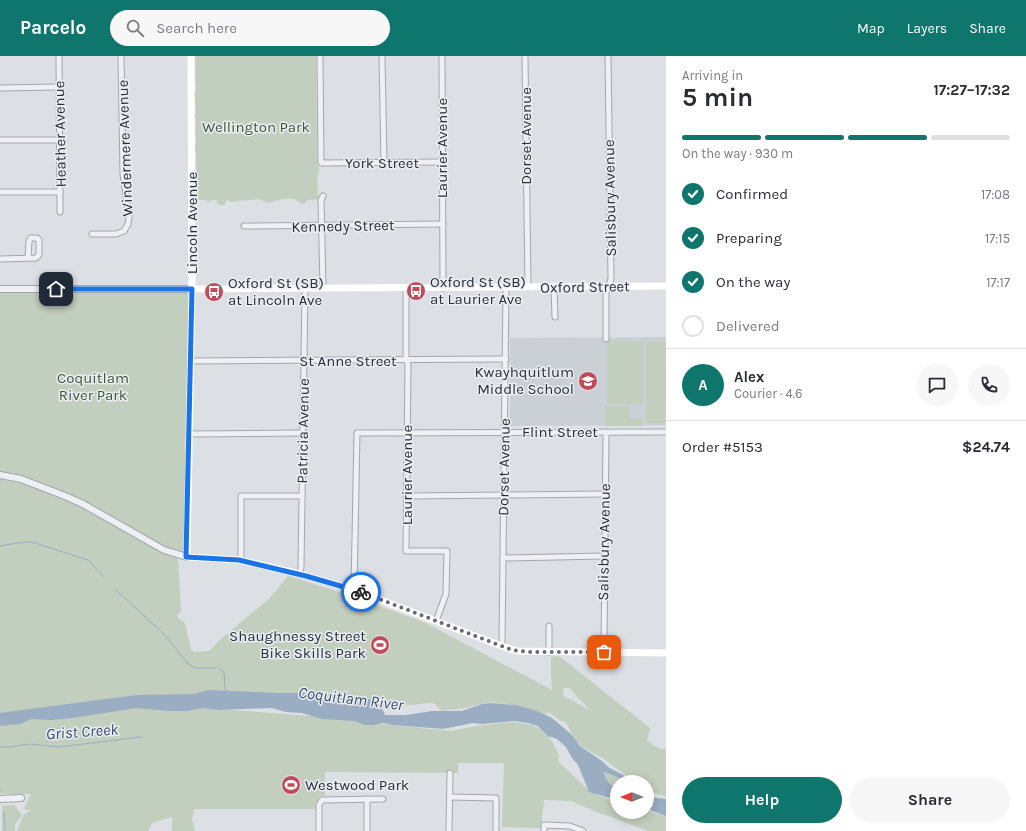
<!DOCTYPE html>
<html lang="en">
<head>
<meta charset="utf-8">
<style>
  body { margin:0; font-family:Karla,sans-serif; background:#f7f7f7; color:#2b2b33; height:100vh; display:flex; flex-direction:column; font-size:15px; white-space:nowrap }
  * { box-sizing:border-box; margin:0 }
  p { font-size:13px; color:#7c7c81 }
  .icon { flex:none; width:22px; height:22px; fill:none; stroke:currentColor; stroke-width:2; stroke-linecap:round; stroke-linejoin:round }
  .map { position:relative; flex:1; overflow:hidden }
  .drawer { display:flex; flex-direction:column; background:#fff; width:360px }
  .drawer>* { flex:none }
  .needle { width:26px; rotate:270deg }
  .tools { position:absolute; left:610px; top:719px; display:grid; gap:8px }
  .tools a { display:grid; place-items:center; width:44px; height:44px; border-radius:50%; background:#fff; box-shadow:0 2px 10px #0003; font-size:20px }
  .pin { position:absolute; display:grid; place-items:center; width:34px; height:34px; color:#fff; margin:-17px; border-radius:8px; box-shadow:0 2px 6px #0006 }
  .courier { position:absolute; display:grid; place-items:center; width:40px; height:40px; margin:-20px; border:3px solid #1a73e8; border-radius:50%; background:#fff; color:#222; box-shadow:0 1px 5px #0007 }
  .headline em { font-style:normal; font-weight:700 }
  .headline div { display:flex; flex-direction:column-reverse }
  .headline { display:flex; align-items:center; justify-content:space-between; height:68px; padding:0 16px }
  h1 { font-size:26px; font-weight:700; line-height:30px }
  .bar { display:grid; grid-template-columns:repeat(4,1fr); gap:6px 4px; align-content:center; height:48px; padding:0 16px }
  .bar i { height:5px; border-radius:3px; background:#e1e1e2 }
  .bar .on { background:#0f766e }
  .bar p { grid-column:span 4 }
  .line { display:flex; align-items:center; gap:10px; padding:0 16px; border-top:1px solid #e1e1e2 }
  .line div { flex:1 }
  .round { display:grid; place-items:center; flex:none; width:42px; height:42px; border-radius:21px; background:#f7f7f7 }
  ol { padding:0 16px; list-style:none }
  li { display:flex; align-items:center; gap:12px; height:44px }
  li p { margin-inline-start:auto }
  li .icon { padding:4px; border-radius:50%; background:#0f766e; color:#fff; stroke-width:4 }
  li:last-child { color:#7c7c81 }
  li i { width:22px; height:22px; border:2px solid #e1e1e2; border-radius:50% }
  .button { display:flex; gap:8px; margin-top:auto; padding:8px 16px }
  .button a { flex:1; height:46px; border-radius:24px; background:#0f766e; color:#fff; font-size:16px; font-weight:700; line-height:46px; text-align:center }
  .button a+a { background:#f7f7f7; color:#2b2b33 }
  header { display:flex; align-items:center; gap:24px; box-sizing:border-box; height:56px; padding:0 20px; background:#0f766e; color:#fff }
  header strong { font-size:19px }
  nav { display:flex; gap:22px; margin-inline-start:auto; font-size:14px }
  .search { width:280px; height:36px; background:#f7f7f7; display:flex; align-items:center; gap:10px; box-sizing:border-box; padding:0 14px; border-radius:22px; color:#7c7c81; font-size:15px }
  main { display:flex; flex:1; min-height:0 }
  .map>svg:first-child { display:block }
</style>
</head>
<body>
<header>
<strong>Parcelo</strong>
<div class="search"><svg class="icon" aria-label="search" viewBox="0 0 24 24"><circle cx="10" cy="10" r="6"/><path d="M15 15l6 6"/></svg>Search here</div>
<nav><a>Map</a><a>Layers</a><a>Share</a></nav>
</header>
<main>
<div class="map">
<svg width="666" height="775" viewBox="0 0 666 775">
  <rect width="100%" height="100%" fill="#dce0e5"/>
  <!-- built -->
  <path fill="#cbcfd6" d="M 666,281 L 666,369 L 510,370 L 510,282 Z"/>
  <!-- green -->
  <g fill="#c2cebe" fill-rule="evenodd">
    <path d="M 195,0 L 316,0 L 317,110 L 319,111 L 319,117 L 317,119 L 318,140 L 320,143 L 308,144 L 304,148 L 302,148 C 292,138 279,144 268,147 L 259,143 L 239,145 L 232,146 L 226,144 L 225,149 L 220,149 L 217,147 L 217,144 L 212,144 L 208,146 L 205,144 L 199,144 L 197,141 L 196,97 L 194,91 L 196,88 L 196,77 L 195,77 L 196,63 L 195,62 L 194,58 L 196,57 L 194,36 L 196,35 Z"/>
    <path d="M 0,235 L 85,236 L 87,235 L 111,236 L 115,235 L 119,236 L 150,235 L 156,237 L 189,237 L 185,391 L 187,399 L 184,460 L 186,466 L 184,467 L 183,494 L 178,501 L 181,557 L 178,557 L 178,562 L 185,567 L 191,594 L 195,596 L 209,595 L 221,583 L 269,543 L 288,520 L 352,540 L 426,567 L 552,634 L 551,619 L 551,601 L 559,600 L 650,672 L 647,685 L 660,693 L 666,693 L 666,741 L 647,734 L 647,726 L 635,726 L 604,703 L 581,690 L 574,682 L 568,670 L 564,665 L 560,665 L 549,656 L 544,658 L 516,649 L 489,646 L 465,652 L 442,655 L 434,647 L 406,649 L 395,654 L 386,653 L 378,645 L 366,642 L 325,641 L 178,650 L 312,660 L 401,670 L 451,675 L 476,670 L 512,666 L 533,669 L 541,673 L 550,682 L 559,699 L 558,705 L 585,731 L 597,739 L 617,746 L 617,756 L 647,756 L 647,755 L 666,760 L 666,775 L 648,775 L 597,756 L 571,745 L 544,744 L 541,772 L 502,771 L 504,707 L 458,707 L 458,717 L 325,716 L 325,740 L 319,740 L 315,753 L 194,753 L 192,764 L 195,775 L 172,775 L 172,761 L 152,767 L 148,775 L 17,775 L 23,760 L 31,754 L 27,754 L 24,752 L 31,738 L 0,738 ZM 563,632 L 569,632 L 590,654 L 564,640 Z"/>
    <rect x="607" y="285" width="36" height="63"/>
    <rect x="646" y="286" width="20" height="81"/>
    <path d="M 605,350 L 629,350 L 629,362 L 643,362 L 643,370 L 605,370 Z"/>
    <path d="M 604,716 L 630,726 L 617,726 L 617,735 L 615,732 L 607,726 Z"/>
    <path d="M 14,749 L 22,759 L 15,769 L 15,775 L 2,775 L 2,750 Z"/>
  </g>
  <!-- water -->
  <g fill="#9aadc2">
    <path d="M 208,634 L 277,637 L 323,637 L 369,643 C 378,645 382,650 385,659 L 406,659 L 432,655 L 462,655 L 482,648 L 489,647 L 516,649 L 537,655 L 552,662 L 571,678 L 580,690 L 602,705 L 608,711 L 636,726 L 630,726 L 604,716 C 607,732 617,726 617,744 L 589,736 L 578,709 L 572,702 L 566,691 L 557,683 L 548,680 L 538,670 L 528,667 L 514,665 L 482,668 L 473,667 L 443,673 L 393,669 L 383,667 L 373,669 L 365,669 L 354,665 L 322,663 L 302,657 L 286,656 L 271,652 L 218,654 L 203,652 L 187,655 L 170,655 L 136,652 L 73,662 L 51,664 L 31,663 L 20,668 L 0,670 L 0,657 L 113,642 L 138,639 L 194,638 Z"/>
    <path d="M 647,739 L 648,741 L 666,743 L 666,760 L 647,753 Z"/>
  </g>
  <g fill="none" stroke-linecap="round" stroke-linejoin="round">
    <!-- stream -->
    <g stroke="#9aadc2" stroke-width="1">
      <path d="M 0,490 L 17,487 L 32,486 L 88,504 L 103,520"/>
      <path d="M 115,533 L 167,581 L 187,607 L 195,612 L 216,612"/>
      <path d="M 219,613 L 224,616 L 225,633 L 227,635"/>
      <path d="M 0,691 L 10,691 L 30,688 L 58,691 L 141,681"/>
      <path d="M 0,735 L 1,735"/>
      <path d="M 4,756 L 5,775"/>
    </g>
    <defs>
      <g id="minor">
        <path d="M 59,0 L 60,156"/>
        <path d="M 320,0 L 321,107 L 442,106"/>
        <path d="M 382,0 L 384,107"/>
        <path d="M 442,0 L 443,232"/>
        <path d="M 525,0 L 528,231"/>
        <path d="M 0,32 L 59,31"/>
        <path d="M 0,84 L 60,84"/>
        <path d="M 0,136 L 60,136"/>
        <path d="M 323,140 L 321,144 L 323,232"/>
        <path d="M 244,170 L 443,168"/>
        <path d="M 92,178 L 116,178 L 124,175 L 128,168 L 129,161 L 123,118 L 121,0"/>
        <path d="M 0,203 L 36,202 L 39,199 L 39,184 L 37,182 L 31,182 L 29,185 L 28,202"/>
        <path d="M 406,232 L 406,301 L 408,309 L 406,495 L 447,495 L 446,538 L 436,565"/>
        <path d="M 554,232 L 555,261"/>
        <path d="M 606,283 L 606,237 L 611,223 L 608,0"/>
        <path d="M 191,305 L 506,303"/>
        <path d="M 189,378 L 303,377"/>
        <path d="M 406,440 L 605,438"/>
        <path d="M 503,502 L 604,500"/>
        <path d="M 241,504 L 241,440 L 302,440"/>
        <path d="M 300,518 L 301,511 L 305,232"/>
        <path d="M 354,534 L 357,377 L 666,376"/>
        <path d="M 502,590 L 506,231"/>
        <path d="M 549,596 L 549,570"/>
        <path d="M 604,596 L 606,376"/>
        <path d="M 450,741 L 496,742 L 496,775"/>
        <path d="M 367,743 L 367,775"/>
        <path d="M 319,775 L 319,749 L 322,744 L 383,743"/>
        <path d="M 449,775 L 450,717"/>
        <path d="M 544,775 L 544,769 L 570,770 L 583,775"/>
      </g>
      <g id="tertiary">
        <path d="M 0,233 L 192,233"/>
        <path d="M 0,419 L 21,423 L 65,440 L 83,448 L 164,494 L 187,501"/>
        <path d="M 0,743 L 21,742"/>
      </g>
    </defs>
    <!-- minor casing -->
    <use href="#minor" stroke="#a2a7ae" stroke-width="7"/>
    <!-- tertiary casing -->
    <use href="#tertiary" stroke="#a2a7ae" stroke-width="8"/>
    <!-- minor -->
    <use href="#minor" stroke="#eff0f4" stroke-width="5"/>
    <!-- tertiary -->
    <use href="#tertiary" stroke="#eff0f4" stroke-width="6"/>
    <!-- secondary -->
    <g stroke="#fff" stroke-width="7">
      <path d="M 191,0 L 192,233 L 187,501 L 239,504 L 300,518 L 354,534 L 507,592 L 518,595 L 666,597"/>
      <path d="M 192,233 L 666,230"/>
    </g>
  </g>
  <g fill="none" stroke-linecap="round" stroke-linejoin="round">
    <!-- done -->
    <path stroke="#666c76" stroke-width="4" stroke-dasharray="0 7.2" d="M 361,536 L 512,594 L 530,596 L 604,596"/>
    <!-- route -->
    <path stroke="#1a73e8" stroke-width="5" d="M 56,233 L 192,233 L 186,501 L 239,504 L 306,520 L 361,536"/>
  </g>
  <!-- icons -->
  <defs>
    <symbol id="bus-disc" viewBox="-11 -11 22 22"><circle r="9.5" fill="#c14b5b" stroke="#ebeef3"/><path d="M-5-6H5V4H4V6H2V4H-2V6H-4V4H-5ZM-3.5-4V0h7V-4ZM-3.5 1.2v1.5H-2V1.2ZM2 1.2v1.5H3.5V1.2Z" fill="#fff"/></symbol>
    <symbol id="school-disc" viewBox="-11 -11 22 22"><circle r="9.5" fill="#c14b5b" stroke="#ebeef3"/><path d="M0-5L7-2L0 1L-7-2ZM-4 1L0 2.5L4 1V4Q0 6-4 4Z" fill="#fff"/></symbol>
    <symbol id="stadium-disc" viewBox="-11 -11 22 22"><circle r="9.5" fill="#c14b5b" stroke="#ebeef3"/><path d="M0-5a6.5 5 0 1 0 0 10a6.5 5 0 1 0 0-10ZM-3.5-1.8h7v3.6h-7Z" fill="#fff"/></symbol>
  </defs>
  <g fill-rule="evenodd">
    <use href="#bus-disc" x="405" y="224" width="22" height="22"/>
    <use href="#bus-disc" x="203" y="225" width="22" height="22"/>
    <use href="#school-disc" x="577" y="314" width="22" height="22"/>
    <use href="#stadium-disc" x="369" y="578" width="22" height="22"/>
    <use href="#stadium-disc" x="280" y="718" width="22" height="22"/>
  </g>
  <g text-anchor="middle" stroke-width="3" stroke-linejoin="round" paint-order="stroke">
    <!-- park labels -->
    <g font-size="15" fill="#3b5436" stroke="#ebeef3">
      <text x="256" y="76">Wellington Park</text>
      <text x="93" y="327">Coquitlam<tspan x="93" dy="17">River Park</tspan></text>
    </g>
    <!-- street labels -->
    <g font-size="15" fill="#272e3a" stroke="#ebeef3">
      <text transform="translate(60 78) rotate(-91)" y="5">Heather Avenue</text>
      <text transform="translate(526 80) rotate(-90)" y="5">Dorset Avenue</text>
      <text transform="translate(125 92) rotate(-92)" y="5">Windermere Avenue</text>
      <text transform="translate(442 92) rotate(-90)" y="5">Laurier Avenue</text>
      <text x="382" y="112">York Street</text>
      <text transform="translate(610 142) rotate(-91)" y="5">Salisbury Avenue</text>
      <text transform="translate(192 167) rotate(-90)" y="5">Lincoln Avenue</text>
      <text transform="translate(343 170) rotate(-1)" y="5">Kennedy Street</text>
      <text transform="translate(585 231) rotate(-1)" y="5">Oxford Street</text>
      <text x="348" y="310">St Anne Street</text>
      <text transform="translate(303 375) rotate(-89)" y="5">Patricia Avenue</text>
      <text x="560" y="381">Flint Street</text>
      <text transform="translate(504 411) rotate(-89)" y="5">Dorset Avenue</text>
      <text transform="translate(407 419) rotate(-90)" y="5">Laurier Avenue</text>
      <text transform="translate(604 486) rotate(-89)" y="5">Salisbury Avenue</text>
    </g>
    <!-- poi labels -->
    <g font-size="15" fill="#272e3a" stroke="#ebeef3" text-anchor="start">
      <text x="430" y="231">Oxford St (SB)<tspan x="430" dy="17">at Laurier Ave</tspan></text>
      <text x="228" y="232">Oxford St (SB)<tspan x="228" dy="17">at Lincoln Ave</tspan></text>
      <text x="574" y="321" text-anchor="end">Kwayhquitlum<tspan x="574" dy="17">Middle School</tspan></text>
      <text x="366" y="585" text-anchor="end">Shaughnessy Street<tspan x="366" dy="17">Bike Skills Park</tspan></text>
      <text x="305" y="734">Westwood Park</text>
    </g>
    <!-- water labels -->
    <g font-size="16" font-style="italic" fill="#364c6a" stroke="#ebeef3">
      <text transform="translate(351 642) rotate(7)" y="6">Coquitlam River</text>
      <text transform="translate(82 675) rotate(-4)" y="6">Grist Creek</text>
    </g>
  </g>
</svg>
<div class="tools">
<a><svg class="needle" viewBox="-14 -14 28 28"><path d="M0-13l5 13h-10z" fill="#e53935"/><path d="M0 13l5-13h-10z" fill="#7c7c81"/></svg></a>
</div>
<div class="pin" style="left:604px;top:596px;background:#ea580c"><svg class="icon" aria-label="bag" viewBox="0 0 24 24"><path d="M5 8h14l-1 12H6zM9 8a3 3 0 0 1 6 0"/></svg></div>
<div class="pin" style="left:56px;top:233px;background:#1f2937"><svg class="icon" aria-label="home" viewBox="0 0 24 24"><path d="M3 11l9-7 9 7M6 9v11h12V9"/></svg></div>
<div class="courier" style="left:361px;top:536px"><svg class="icon" aria-label="bike" viewBox="0 0 24 24"><circle cx="6" cy="16" r="4"/><circle cx="18" cy="16" r="4"/><path d="M6 16l4-8h5l3 8M10 8l3 8H6M13 5h3"/></svg></div>
</div>
<section class="drawer">
<div class="headline"><div><h1>5 min</h1><p>Arriving in</p></div><em>17:27–17:32</em></div>
<div class="bar"><i class="on"></i><i class="on"></i><i class="on"></i><i></i><p>On the way · 930 m</p></div>
<ol>
<li><svg class="icon" aria-label="check" viewBox="0 0 24 24"><path d="M5 12l5 5 9-10"/></svg>Confirmed<p>17:08</p></li>
<li><svg class="icon" aria-label="check" viewBox="0 0 24 24"><path d="M5 12l5 5 9-10"/></svg>Preparing<p>17:15</p></li>
<li><svg class="icon" aria-label="check" viewBox="0 0 24 24"><path d="M5 12l5 5 9-10"/></svg>On the way<p>17:17</p></li>
<li><i></i>Delivered</li>
</ol>
<div class="line" style="height:72px"><b class="round" style="background:#0f766e;color:#fff">A</b><div><b>Alex</b><p>Courier · 4.6</p></div><a class="round"><svg class="icon" aria-label="chat" viewBox="0 0 24 24"><path d="M4 5h16v11H9l-5 4z"/></svg></a><a class="round"><svg class="icon" aria-label="phone" viewBox="0 0 24 24"><path d="M5 4h4l2 5-3 2q2 4 5 5l2-3 5 2v4C11 20 4 13 5 4z"/></svg></a></div>
<div class="line" style="height:52px"><div>Order #5153</div><b>$24.74</b></div>
<div class="button"><a>Help</a><a>Share</a></div>
</section>
</main>
</body>
</html>
